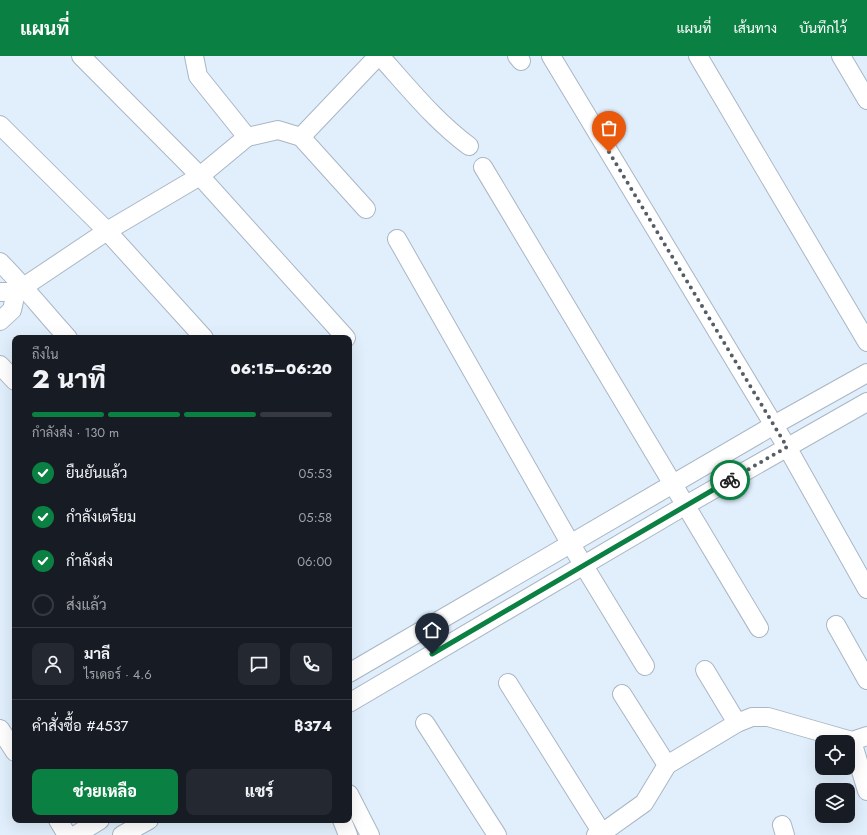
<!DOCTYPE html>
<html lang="th">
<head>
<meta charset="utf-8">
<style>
  body { margin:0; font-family:Jost,Sarabun,sans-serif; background:#242831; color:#f1f3f6; height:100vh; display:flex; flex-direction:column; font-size:15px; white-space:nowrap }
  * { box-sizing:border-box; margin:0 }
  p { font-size:13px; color:#9ea1a6 }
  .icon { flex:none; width:22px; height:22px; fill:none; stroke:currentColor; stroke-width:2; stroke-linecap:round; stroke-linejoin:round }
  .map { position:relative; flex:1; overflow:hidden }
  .drawer { position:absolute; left:12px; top:279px; width:340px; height:488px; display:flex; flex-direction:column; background:#171b24; border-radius:8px; box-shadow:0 4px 16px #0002 }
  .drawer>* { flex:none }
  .fabs { position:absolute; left:815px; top:679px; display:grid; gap:8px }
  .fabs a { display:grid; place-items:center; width:40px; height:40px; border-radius:8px; background:#171b24; box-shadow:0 4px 16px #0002; font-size:20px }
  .pin { position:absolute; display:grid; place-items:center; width:34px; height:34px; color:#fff; margin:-41px -17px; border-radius:50% 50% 50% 0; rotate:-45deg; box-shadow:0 0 4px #0007 }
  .pin .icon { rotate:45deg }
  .courier { position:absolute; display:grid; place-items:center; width:40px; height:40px; margin:-20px; border:3px solid #0b8043; border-radius:50%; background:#fff; color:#222; box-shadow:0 1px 5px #0007 }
  .overview em { font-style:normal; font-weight:800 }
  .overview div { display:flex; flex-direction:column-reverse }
  .overview { display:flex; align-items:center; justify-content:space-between; height:68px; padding:0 20px }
  h1 { font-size:26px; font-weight:800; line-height:30px }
  .bar { display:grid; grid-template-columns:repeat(4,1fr); gap:6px 4px; align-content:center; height:48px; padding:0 20px }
  .bar i { height:5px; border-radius:3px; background:#363941 }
  .bar .current { background:#0b8043 }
  .bar p { grid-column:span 4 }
  .line { display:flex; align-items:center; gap:10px; padding:0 20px; border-top:1px solid #363941 }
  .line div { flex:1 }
  .round { display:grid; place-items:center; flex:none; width:42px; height:42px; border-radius:8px; background:#242831 }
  ol { padding:0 20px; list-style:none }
  li { display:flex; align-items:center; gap:12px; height:44px }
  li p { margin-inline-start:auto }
  li .icon { padding:4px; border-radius:50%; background:#0b8043; color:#fff; stroke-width:4 }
  li:last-child { color:#9ea1a6 }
  li i { width:22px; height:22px; border:2px solid #363941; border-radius:50% }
  .primary-button { display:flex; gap:8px; margin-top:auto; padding:8px 20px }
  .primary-button a { flex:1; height:46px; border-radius:8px; background:#0b8043; color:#fff; font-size:16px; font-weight:800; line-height:46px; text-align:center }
  .primary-button a+a { background:#242831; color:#f1f3f6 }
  header { display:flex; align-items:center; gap:24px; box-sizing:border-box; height:56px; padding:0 20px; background:#0b8043; color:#fff }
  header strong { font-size:19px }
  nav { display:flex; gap:22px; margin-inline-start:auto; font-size:14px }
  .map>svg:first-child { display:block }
</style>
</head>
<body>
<header>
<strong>แผนที่</strong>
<nav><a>แผนที่</a><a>เส้นทาง</a><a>บันทึกไว้</a></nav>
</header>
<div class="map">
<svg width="867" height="779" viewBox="0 0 867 779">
  <rect width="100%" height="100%" fill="#e1effd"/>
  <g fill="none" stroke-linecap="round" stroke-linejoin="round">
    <defs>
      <g id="minor">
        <path d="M 81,0 L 200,120 L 346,282"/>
        <path d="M 380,0 C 408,31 435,65 469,90"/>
        <path d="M 517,0 L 521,5"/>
        <path d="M 551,0 L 787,391 L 867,533"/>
        <path d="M 698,0 L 867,286"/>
        <path d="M 841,0 L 867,44"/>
        <path d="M 0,69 L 107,175 L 204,282"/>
        <path d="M 247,81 L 278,74 L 301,81 L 366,153"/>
        <path d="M 301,81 L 378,0"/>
        <path d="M 483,111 L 759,572"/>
        <path d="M 397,183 L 570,487 L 645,610"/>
        <path d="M 0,206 C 24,230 45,257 68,282"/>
        <path d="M 0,236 L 16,236 L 107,175 L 200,120 L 247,81 L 198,20 L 194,0"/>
        <path d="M 0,265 L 12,254 L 16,236"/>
        <path d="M 0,309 L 15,325"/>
        <path d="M 836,569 L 867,624"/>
        <path d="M 705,614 L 737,667"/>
        <path d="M 349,617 L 774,369 L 867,317"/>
        <path d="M 508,627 L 602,777"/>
        <path d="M 622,638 L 667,709"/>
        <path d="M 349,647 L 686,449 L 867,346"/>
        <path d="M 425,667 L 497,779"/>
        <path d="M 0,673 L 15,696"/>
        <path d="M 852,685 L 867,735"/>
        <path d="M 349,738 L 370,779"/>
        <path d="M 58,764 L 67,779"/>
        <path d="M 342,764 L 348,779"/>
        <path d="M 782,769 L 785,779"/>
        <path d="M 76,779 L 100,764"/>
        <path d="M 122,779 L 149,764"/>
        <path d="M 596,779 L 602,777 L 644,747 L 667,709 L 737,667 L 752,661 L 768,661 L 852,685 L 867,680"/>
      </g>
    </defs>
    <!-- minor casing -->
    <use href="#minor" stroke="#a9b6c4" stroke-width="20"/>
    <!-- minor -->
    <use href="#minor" stroke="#fff" stroke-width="18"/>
  </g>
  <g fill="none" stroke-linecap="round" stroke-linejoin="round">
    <!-- done -->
    <path stroke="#555d65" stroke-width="4" stroke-dasharray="0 7.2" d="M 609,96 L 787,391 L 730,424"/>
    <!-- route -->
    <path stroke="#0b8043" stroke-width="5" d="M 432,598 L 730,424"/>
  </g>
</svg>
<div class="fabs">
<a><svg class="icon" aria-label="locate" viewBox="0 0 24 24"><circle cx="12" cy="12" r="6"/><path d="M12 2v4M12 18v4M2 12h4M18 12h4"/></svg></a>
<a><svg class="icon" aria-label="layers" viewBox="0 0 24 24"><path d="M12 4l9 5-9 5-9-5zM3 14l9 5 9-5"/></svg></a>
</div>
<div class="pin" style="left:609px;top:96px;background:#ea580c"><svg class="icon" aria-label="bag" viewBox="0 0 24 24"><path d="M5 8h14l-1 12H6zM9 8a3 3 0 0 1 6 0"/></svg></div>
<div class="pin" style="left:432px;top:598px;background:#1f2937"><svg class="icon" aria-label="home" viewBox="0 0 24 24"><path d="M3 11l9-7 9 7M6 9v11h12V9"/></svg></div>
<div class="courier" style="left:730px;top:424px"><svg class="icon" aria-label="bike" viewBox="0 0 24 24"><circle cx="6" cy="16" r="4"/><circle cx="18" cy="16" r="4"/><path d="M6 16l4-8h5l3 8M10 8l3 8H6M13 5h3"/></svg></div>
<section class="drawer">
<div class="overview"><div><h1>2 นาที</h1><p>ถึงใน</p></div><em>06:15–06:20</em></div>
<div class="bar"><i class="current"></i><i class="current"></i><i class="current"></i><i></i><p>กำลังส่ง · 130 m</p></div>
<ol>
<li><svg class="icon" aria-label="check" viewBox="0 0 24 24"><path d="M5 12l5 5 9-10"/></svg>ยืนยันแล้ว<p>05:53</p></li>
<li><svg class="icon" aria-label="check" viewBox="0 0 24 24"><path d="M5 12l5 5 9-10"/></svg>กำลังเตรียม<p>05:58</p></li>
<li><svg class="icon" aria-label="check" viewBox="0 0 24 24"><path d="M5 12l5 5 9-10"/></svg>กำลังส่ง<p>06:00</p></li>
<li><i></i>ส่งแล้ว</li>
</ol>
<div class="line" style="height:72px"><a class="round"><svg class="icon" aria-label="person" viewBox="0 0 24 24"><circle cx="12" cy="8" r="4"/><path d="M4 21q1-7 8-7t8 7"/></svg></a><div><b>มาลี</b><p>ไรเดอร์ · 4.6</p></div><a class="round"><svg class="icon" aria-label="chat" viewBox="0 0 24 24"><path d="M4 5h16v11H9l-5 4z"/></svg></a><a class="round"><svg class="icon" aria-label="phone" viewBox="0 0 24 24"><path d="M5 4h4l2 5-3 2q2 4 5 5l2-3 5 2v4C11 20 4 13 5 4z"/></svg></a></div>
<div class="line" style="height:52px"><div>คำสั่งซื้อ #4537</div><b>฿374</b></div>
<div class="primary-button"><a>ช่วยเหลือ</a><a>แชร์</a></div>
</section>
</div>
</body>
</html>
